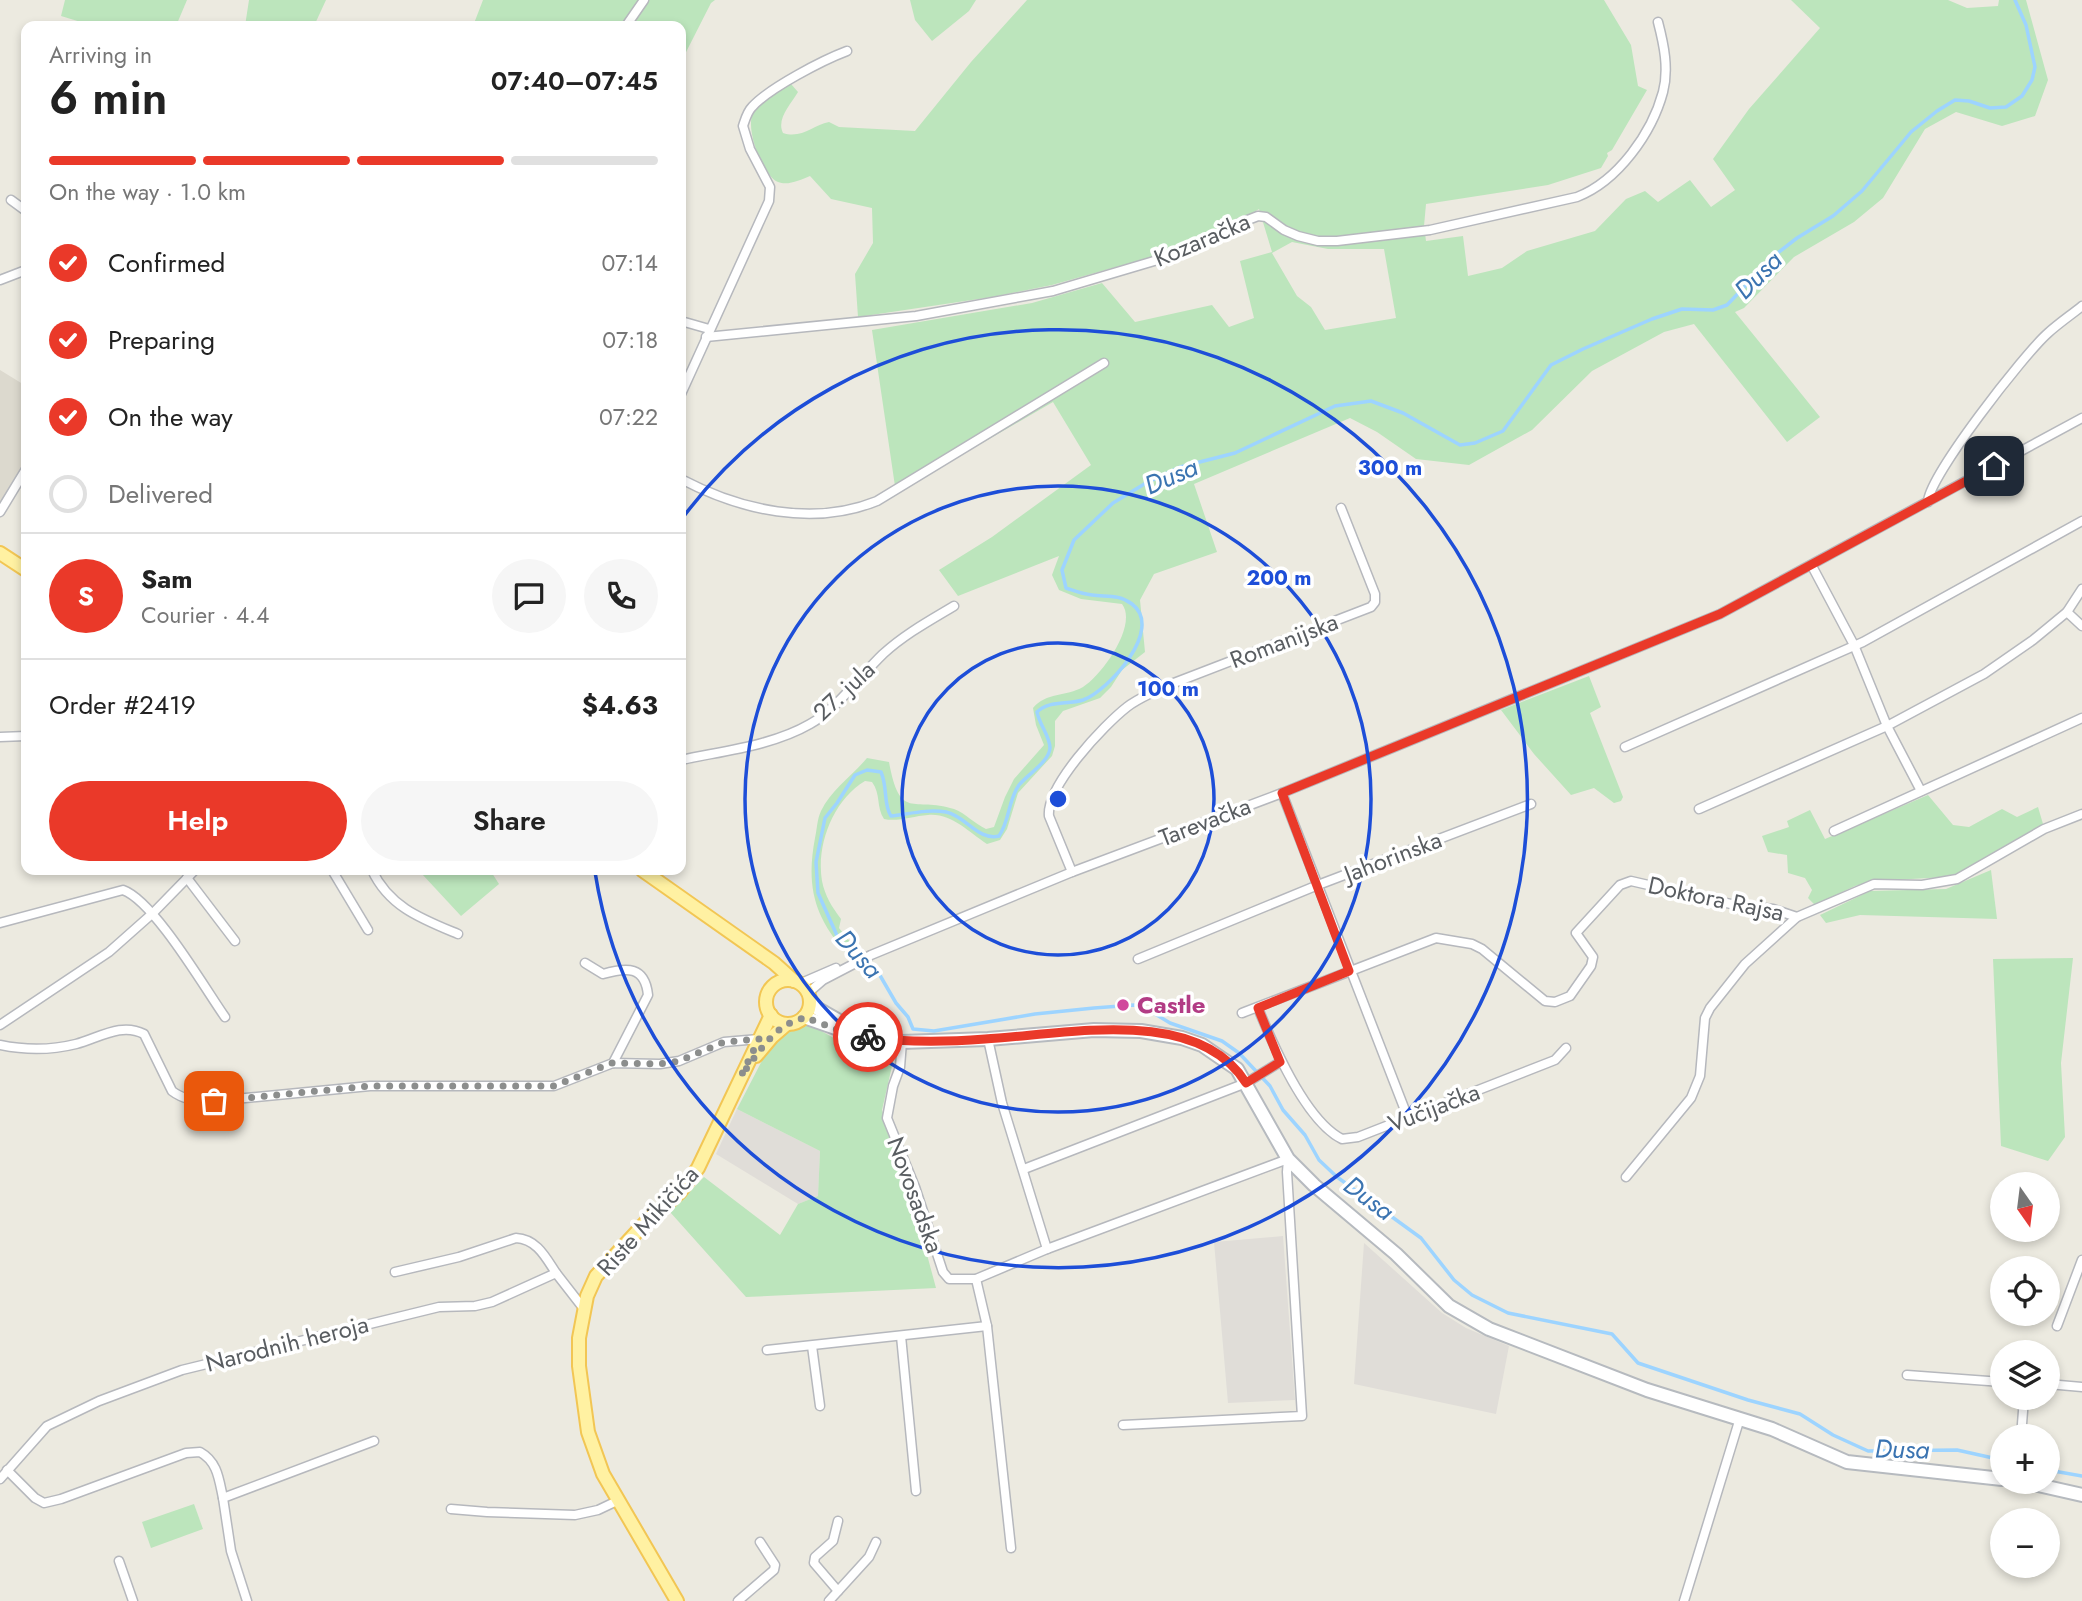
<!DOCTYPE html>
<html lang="en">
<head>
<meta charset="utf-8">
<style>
  body { margin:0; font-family:Jost,sans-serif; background:#f6f6f6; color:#222; height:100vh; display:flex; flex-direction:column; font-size:26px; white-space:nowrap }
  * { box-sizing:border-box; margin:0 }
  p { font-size:23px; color:#767676 }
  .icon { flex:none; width:38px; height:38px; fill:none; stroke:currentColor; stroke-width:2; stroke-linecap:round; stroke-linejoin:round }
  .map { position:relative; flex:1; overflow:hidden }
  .side { position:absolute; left:21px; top:21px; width:665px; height:854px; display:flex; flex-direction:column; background:#fff; border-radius:14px; box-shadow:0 4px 10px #0003 }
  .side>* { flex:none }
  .needle { width:46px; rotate:166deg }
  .buttons { position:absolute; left:1990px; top:1172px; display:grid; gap:14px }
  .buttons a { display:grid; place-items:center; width:70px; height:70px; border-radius:50%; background:#fff; box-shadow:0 4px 10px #0003; font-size:35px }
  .pin { position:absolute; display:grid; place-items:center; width:60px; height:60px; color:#fff; margin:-30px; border-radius:14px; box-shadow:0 4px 10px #0006 }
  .courier { position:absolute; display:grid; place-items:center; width:70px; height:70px; margin:-35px; border:5px solid #ea3929; border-radius:50%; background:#fff; color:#222; box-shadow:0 2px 9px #0007 }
  .headline em { font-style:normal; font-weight:600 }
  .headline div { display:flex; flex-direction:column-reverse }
  .headline { display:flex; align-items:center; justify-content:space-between; height:119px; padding:0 28px }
  h1 { font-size:46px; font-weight:600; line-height:52px }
  .bar { display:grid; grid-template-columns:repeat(4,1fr); gap:10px 7px; align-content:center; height:84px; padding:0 28px }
  .bar i { height:9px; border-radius:5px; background:#e0e0e0 }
  .bar .active { background:#ea3929 }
  .bar p { grid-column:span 4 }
  .line { display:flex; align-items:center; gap:18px; padding:0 28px; border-top:2px solid #e0e0e0 }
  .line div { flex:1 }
  .round { display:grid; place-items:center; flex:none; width:74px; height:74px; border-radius:37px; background:#f6f6f6 }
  ol { padding:0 28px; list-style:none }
  li { display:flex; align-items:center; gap:21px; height:77px }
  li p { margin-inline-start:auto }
  li .icon { padding:7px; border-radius:50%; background:#ea3929; color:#fff; stroke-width:4 }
  li:last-child { color:#767676 }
  li i { width:38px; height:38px; border:4px solid #e0e0e0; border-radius:50% }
  .action { display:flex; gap:14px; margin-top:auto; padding:14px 28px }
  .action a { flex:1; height:80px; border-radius:42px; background:#ea3929; color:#fff; font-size:28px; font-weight:600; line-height:80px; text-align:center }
  .action a+a { background:#f6f6f6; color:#222 }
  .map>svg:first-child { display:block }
</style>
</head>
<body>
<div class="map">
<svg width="2082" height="1601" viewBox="0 0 2082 1601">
  <rect width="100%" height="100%" fill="#eceae0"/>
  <!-- industrial -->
  <g fill="#e0ddd8">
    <path d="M 737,1109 L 820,1151 L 818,1196 L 798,1204 L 716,1154 Z"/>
    <path d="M 1283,1236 L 1295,1400 L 1228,1403 L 1214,1242 Z"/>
    <path d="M 1364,1243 L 1442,1313 L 1466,1328 L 1509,1346 L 1496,1414 L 1354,1384 Z"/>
  </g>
  <!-- education -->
  <path fill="#dcd9ce" d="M 0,370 L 26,386 L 26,462 L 0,504 Z"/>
  <!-- green -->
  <g fill="#bce5bc" fill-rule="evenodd">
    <path d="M 65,0 L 187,0 L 176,26 L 94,26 L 61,16 Z"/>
    <path d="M 249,0 L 326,0 L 314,26 L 245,26 Z"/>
    <path d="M 483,0 L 715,0 L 711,3 L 681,62 L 681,26 L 473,26 Z"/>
    <path d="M 910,0 L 976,0 L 969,11 L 932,41 L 915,20 Z"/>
    <path d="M 1027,0 L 1604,0 L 1631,45 L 1638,86 L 1647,90 L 1612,150 L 1607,153 L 1608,156 L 1601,168 L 1548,185 L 1426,204 L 1424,226 L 1426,241 L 1463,236 L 1468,276 L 1502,268 L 1527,251 L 1595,231 L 1626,199 L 1645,191 L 1658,202 L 1690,180 L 1711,207 L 1735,190 L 1713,159 L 1749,109 L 1820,28 L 1791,0 L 1948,0 L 1967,8 L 1998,6 L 1999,0 L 2026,0 L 2048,80 L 2035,116 L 2002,126 L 1956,112 L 1925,129 L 1883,198 L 1854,222 L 1794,257 L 1744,308 L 1735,312 L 1820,417 L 1787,442 L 1694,324 L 1664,332 L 1592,371 L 1532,430 L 1469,465 L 1416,459 L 1377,432 L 1350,418 L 1194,484 L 1217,552 L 1154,574 L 1140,600 L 1145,652 L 1122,670 L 1111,687 L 1100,698 L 1063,711 L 1055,721 L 1055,746 L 1052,756 L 1018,793 L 1007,829 L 1000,840 L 987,844 C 968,832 952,813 928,815 C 913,816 898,822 884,819 C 876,807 881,794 872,782 L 865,781 C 833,800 816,845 822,881 C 825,896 832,907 841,919 L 839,928 L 856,949 L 846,953 C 814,916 806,886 815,838 C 817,830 817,819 821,811 C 831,790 852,776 867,758 L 889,762 C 900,822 913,796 954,809 C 965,813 975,824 986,829 L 994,827 L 1005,797 L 1014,779 L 1044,745 L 1036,725 L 1033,708 C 1046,692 1066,697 1083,687 C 1102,675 1138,625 1122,604 L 1081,599 L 1059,590 L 1052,575 L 1059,556 L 958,596 L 939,570 L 992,537 L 1091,465 L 1053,402 L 896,493 L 872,330 L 1032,303 L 1102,283 L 1135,322 L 1212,305 L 1229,327 L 1254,318 L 1240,261 L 1272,252 L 1259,209 L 1205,242 L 1052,285 L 992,297 L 858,317 L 855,274 L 873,243 L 872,208 L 831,199 L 810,176 C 800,180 788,186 778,182 C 762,175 745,129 753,113 C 759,100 779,91 791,84 L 798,92 C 791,104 776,119 783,133 C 802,139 813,125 829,122 L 839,127 L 915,131 L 971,62 ZM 1292,242 L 1328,249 L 1384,249 L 1396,318 L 1325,330 L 1311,307 L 1297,296 L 1272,253 Z"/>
    <path d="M 1589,676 L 1601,707 L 1590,713 L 1623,797 L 1621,801 L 1614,803 L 1594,788 L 1571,795 L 1534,754 L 1501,710 Z"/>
    <path d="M 1928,795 L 1953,825 L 1969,827 L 2002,809 L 2017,817 L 2038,807 L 2043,824 L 1957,874 L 1947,877 L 1876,881 L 1855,886 L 1815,905 L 1808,898 L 1812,890 L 1805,878 L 1788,873 L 1787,855 L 1768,852 L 1762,836 L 1789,827 L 1787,821 L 1810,810 L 1825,839 Z"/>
    <path d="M 426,870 L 490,870 L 499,884 L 461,916 L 422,874 Z"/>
    <path d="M 1991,870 L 1997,919 L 1860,915 L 1826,923 L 1820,915 L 1870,891 L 1946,889 Z"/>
    <path d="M 2073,958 L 2061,1063 L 2065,1137 L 2048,1161 L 2001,1146 L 1993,959 Z"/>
    <path d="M 809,1024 L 839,1041 L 895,1053 L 882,1110 L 919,1225 L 936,1288 L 746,1297 L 670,1212 L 704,1177 L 780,1235 L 798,1204 L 818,1196 L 820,1151 L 737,1109 L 766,1053 L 782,1033 Z"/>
    <path d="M 194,1504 L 203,1529 L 151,1548 L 142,1522 Z"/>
  </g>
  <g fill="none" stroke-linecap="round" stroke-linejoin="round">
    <!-- stream -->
    <g stroke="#9dd4ff" stroke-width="3.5">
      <path d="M 2002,1460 L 1957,1450 L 1868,1451 L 1833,1435 L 1800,1414 L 1748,1400 L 1638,1363 L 1612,1334 L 1508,1313 L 1472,1295 L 1454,1280 L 1421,1238 L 1337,1177 L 1319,1160 L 1305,1135 L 1283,1110 L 1270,1086 L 1239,1053 L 1222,1041 L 1170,1023 L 1147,1009 L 1134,1005 L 1094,1008 L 1035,1014 L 934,1031 L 913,1029 L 908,1017 L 896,1003 L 878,972 L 839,940 L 818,893 L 816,862 L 825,818 L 837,803 L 855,775 L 867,770 L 881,772 C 888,788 883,804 891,816 C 909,814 927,809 946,812 C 966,816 978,841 999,836 C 1010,820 1008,800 1019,785 C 1028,774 1049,762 1050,748 C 1050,736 1039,724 1037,712 C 1049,700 1067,705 1083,700 C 1108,691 1165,629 1132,604 C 1119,594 1107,597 1092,595 C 1082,594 1075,591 1066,588 L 1062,570 L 1074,540 L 1113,503 L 1146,483 L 1180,467 L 1235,453 L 1335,406 L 1371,401 L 1403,413 L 1460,445 L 1475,443 L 1503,431 L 1551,365 L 1583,349 L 1652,319 L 1682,309 L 1713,310 L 1727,305 L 1775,255 L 1797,238 L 1833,216 L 1862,191 L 1911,132 L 1937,111 L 1955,100 L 1969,101 L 1990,108 L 2006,107 L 2022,96 L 2032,80 L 2035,67 L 2026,25 L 2015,0"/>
      <path d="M 2048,1470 L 2082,1476"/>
    </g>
    <defs>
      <g id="minor">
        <path d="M 626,26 L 644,0"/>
        <path d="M 11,200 L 26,211"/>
        <path d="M 0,280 L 26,270"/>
        <path d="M 681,321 L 709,329"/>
        <path d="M 706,337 L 916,316 L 1053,291 L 1188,251 L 1219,236 L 1240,223 L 1258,216 L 1266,217 L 1284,230 L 1298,236 L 1318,241 L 1337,241 L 1430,230 L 1577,197 C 1618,181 1652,133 1663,92 C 1669,69 1664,45 1658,22"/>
        <path d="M 681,394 L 769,201 L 770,187 L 750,149 L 743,126 C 745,120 747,112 752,107 C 769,88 823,60 847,51"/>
        <path d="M 681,479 C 740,510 813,527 877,501 L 1104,363"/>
        <path d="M 1928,502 C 1928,477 2025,353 2048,333 C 2059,323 2071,315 2082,306"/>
        <path d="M 0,512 L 26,469"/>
        <path d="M 1812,566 L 1854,645 L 1887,726 L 1921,791"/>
        <path d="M 2067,612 L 2082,626"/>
        <path d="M 0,737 L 26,736"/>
        <path d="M 1625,747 L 1863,642 L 2082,521"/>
        <path d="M 681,760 C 722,751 772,746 810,724 C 837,709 860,676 883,654 C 905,634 929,621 954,606"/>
        <path d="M 1282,793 L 1408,1118"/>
        <path d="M 1699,809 L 1887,726 L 1984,674 L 2033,640 L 2067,612 L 2082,589"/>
        <path d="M 1834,831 L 2082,718"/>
        <path d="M 332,870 L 368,930"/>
        <path d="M 372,870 C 389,907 422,919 458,934"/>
        <path d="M 1072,872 L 1049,816 C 1046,786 1104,725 1127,707 C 1137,699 1150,694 1161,688 L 1371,607 L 1375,602 L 1375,594 L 1341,508"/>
        <path d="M 187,878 L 235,941"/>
        <path d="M 0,923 L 123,890 C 154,901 204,987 225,1017"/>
        <path d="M 1138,959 L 1318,885 L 1531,804"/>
        <path d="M 585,963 L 603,974 C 627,967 645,966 648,995 L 613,1063"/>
        <path d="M 799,984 L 836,968"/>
        <path d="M 808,993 L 823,980 L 871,955 L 1072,872 L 1282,793 L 1720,614 L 2082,418"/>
        <path d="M 1258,1008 C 1273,1045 1306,1121 1342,1139 L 1358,1137 L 1555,1060 L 1566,1048"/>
        <path d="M 1242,1013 L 1436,938 L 1472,944 L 1482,949 L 1545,1001 L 1555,1002 L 1570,996 L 1591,966 L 1593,957 L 1576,933 L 1620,885 L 1631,881 L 1731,904 L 1773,909 L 1797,917"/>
        <path d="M 0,1025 L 109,952 L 153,913 L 195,870"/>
        <path d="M 988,1039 L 1002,1103 L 1047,1249"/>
        <path d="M 902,1042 L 900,1067 L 893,1086 L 887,1118 L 915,1187 L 943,1272 L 949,1279 L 976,1279 L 1047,1249 L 1288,1159 L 1287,1172 L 1302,1416 L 1123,1425"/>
        <path d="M 0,1045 C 24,1050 52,1050 76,1044 C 99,1038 121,1022 144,1034 L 172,1091 C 185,1101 198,1100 214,1101 L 370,1086 L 554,1086 L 613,1063 L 660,1064 L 679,1061 L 724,1042 L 759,1039"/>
        <path d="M 1024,1169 L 1246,1083 L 1280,1062"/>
        <path d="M 1626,1177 L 1691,1098 L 1700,1076 L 1705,1018 L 1710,1008 L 1745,964 L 1797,917 L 1874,884 L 1922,885 L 1957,879 L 2044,829 L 2082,814"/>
        <path d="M 395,1272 L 459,1257 L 516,1238 C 537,1239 546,1258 556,1273"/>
        <path d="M 976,1279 L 987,1326 L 1011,1548"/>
        <path d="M 2057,1326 L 2082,1260"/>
        <path d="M 901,1336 L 916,1491"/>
        <path d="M 812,1346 L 820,1406"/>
        <path d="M 767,1350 L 987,1326"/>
        <path d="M 1907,1375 L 2002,1382"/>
        <path d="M 2048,1384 L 2082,1387"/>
        <path d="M 2021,1437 L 2024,1398"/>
        <path d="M 7,1470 L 35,1498 L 44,1503 L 61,1499 L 186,1453 L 200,1452 C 218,1462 219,1480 223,1498"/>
        <path d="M 0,1479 L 47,1426 L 99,1401 L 182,1370 L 439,1307 L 475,1306 L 492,1302 L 556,1273 L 584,1309"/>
        <path d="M 451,1509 L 487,1512 L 575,1515 L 598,1510 L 617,1501"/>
        <path d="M 838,1521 L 833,1541 L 815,1557 L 814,1563 L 838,1591"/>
        <path d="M 119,1561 L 133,1601"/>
        <path d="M 247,1601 L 231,1551 L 223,1498 L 374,1441"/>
        <path d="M 738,1601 L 774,1570 L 775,1565 L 760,1542"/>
        <path d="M 829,1601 L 869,1557 L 876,1542"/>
        <path d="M 1684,1601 L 1740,1418"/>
      </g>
      <g id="secondary">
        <path d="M 810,1002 L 818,1009 L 848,1026"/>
        <path d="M 804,1017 L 853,1034 L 902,1042 L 988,1039 L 1094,1030 L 1141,1031 L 1182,1038 L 1202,1045 L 1237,1069 L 1288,1159 L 1314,1185 L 1396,1254 L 1449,1306 L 1489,1329 L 1647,1390 L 1772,1429 L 1847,1462 L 2002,1479"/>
        <path d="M 2025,1482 L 2082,1495"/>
      </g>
      <g id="primary">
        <path d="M 0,553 L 26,570"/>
        <path d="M 642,870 L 774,963 L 794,981"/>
        <circle cx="788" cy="1002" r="22"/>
        <path d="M 756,1056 L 772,1037 L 787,1024"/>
        <path d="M 677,1601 L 603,1474 L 588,1432 L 579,1366 L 579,1338 L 587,1296 L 596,1276 L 645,1223 L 680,1192 L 698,1168 L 771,1015"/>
      </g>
    </defs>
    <!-- minor casing -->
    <use href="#minor" stroke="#b6b8bd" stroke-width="11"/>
    <!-- secondary casing -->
    <use href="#secondary" stroke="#b6babf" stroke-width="16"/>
    <!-- primary casing -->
    <use href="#primary" stroke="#f2c654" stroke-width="16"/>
    <!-- minor -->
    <use href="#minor" stroke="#fff" stroke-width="8"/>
    <!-- secondary -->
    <use href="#secondary" stroke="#fff" stroke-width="12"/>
    <!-- primary -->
    <use href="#primary" stroke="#fff1a2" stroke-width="12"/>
  </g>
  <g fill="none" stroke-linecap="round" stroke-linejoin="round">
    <!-- done -->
    <path stroke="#8c8e8d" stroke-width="7" stroke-dasharray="0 12.6" d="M 214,1101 L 370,1086 L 554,1086 L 612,1063 L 660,1064 L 679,1061 L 724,1042 L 759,1039 L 741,1076 C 754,1059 766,1039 783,1027 C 789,1022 797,1022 804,1017 L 844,1032 L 868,1037"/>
    <!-- route -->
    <path stroke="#ea3929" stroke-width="9" d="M 868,1037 C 908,1043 946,1042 985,1039 C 1062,1035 1197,1004 1246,1083 L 1280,1062 L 1258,1008 L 1349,971 L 1282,793 L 1720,614 L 1994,466"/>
  </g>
  <!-- distance rings -->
  <g fill="none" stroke="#1d4ed8" stroke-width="3.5">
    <circle cx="1058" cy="799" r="156"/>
    <circle cx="1058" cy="799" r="313"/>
    <path d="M681 520A469 469 0 1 1 595 872"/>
  </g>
  <!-- markers -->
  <circle fill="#d1479c" stroke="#fff" stroke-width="2.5" cx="1123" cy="1005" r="7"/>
  <g text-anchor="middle" stroke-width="7" stroke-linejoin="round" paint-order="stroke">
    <!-- street labels -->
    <g font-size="24" fill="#595d61" stroke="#fff">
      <text transform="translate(1202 240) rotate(-23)" y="8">Kozaračka</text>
      <text transform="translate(1284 641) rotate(-21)" y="8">Romanijska</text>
      <text transform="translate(844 691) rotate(-43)" y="8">27. jula</text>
      <text transform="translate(1205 822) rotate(-21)" y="8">Tarevačka</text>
      <text transform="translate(1393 857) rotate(-21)" y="8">Jahorinska</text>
      <text transform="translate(1716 899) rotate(12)" y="8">Doktora Rajsa</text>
      <text transform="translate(1434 1108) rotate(-21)" y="8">Vučijačka</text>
      <text transform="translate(915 1195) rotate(70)" y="8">Novosadska</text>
      <text transform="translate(648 1221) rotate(-48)" y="8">Riste Mikičića</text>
      <text transform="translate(287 1344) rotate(-14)" y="8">Narodnih heroja</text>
    </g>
    <!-- hotel labels -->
    <g font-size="24" font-weight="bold" fill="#b23c85" stroke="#fff" text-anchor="start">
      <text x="1137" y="1013">Castle</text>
    </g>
    <!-- water labels -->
    <g font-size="26" font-style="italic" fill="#3b74b1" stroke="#fff">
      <text transform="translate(1758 275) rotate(-45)" y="9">Dusa</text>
      <text transform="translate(1171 476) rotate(-23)" y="9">Dusa</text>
      <text transform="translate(859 954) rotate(48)" y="9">Dusa</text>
      <text transform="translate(1369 1198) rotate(37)" y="9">Dusa</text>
      <text transform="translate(1902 1449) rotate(1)" y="9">Dusa</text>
    </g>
  </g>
  <circle cx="1058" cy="799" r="10" fill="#1d4ed8" stroke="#fff" stroke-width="3.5"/>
  <g font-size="21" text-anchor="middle" font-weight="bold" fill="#1d4ed8" stroke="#fff" stroke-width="7" stroke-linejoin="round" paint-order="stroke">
    <text x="1390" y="475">300 m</text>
    <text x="1279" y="585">200 m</text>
    <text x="1168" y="696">100 m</text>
  </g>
</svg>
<div class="buttons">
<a><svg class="needle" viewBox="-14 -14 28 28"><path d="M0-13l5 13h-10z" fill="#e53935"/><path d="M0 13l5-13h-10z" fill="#767676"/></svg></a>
<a><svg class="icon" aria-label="locate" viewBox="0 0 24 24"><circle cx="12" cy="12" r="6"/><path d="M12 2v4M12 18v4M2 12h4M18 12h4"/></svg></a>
<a><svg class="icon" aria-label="layers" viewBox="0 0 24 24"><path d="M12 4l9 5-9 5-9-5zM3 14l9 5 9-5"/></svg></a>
<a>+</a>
<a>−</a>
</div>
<div class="pin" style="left:214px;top:1101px;background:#ea580c"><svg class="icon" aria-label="bag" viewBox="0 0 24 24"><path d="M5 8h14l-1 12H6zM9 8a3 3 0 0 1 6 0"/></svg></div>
<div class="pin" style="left:1994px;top:466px;background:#1f2937"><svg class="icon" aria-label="home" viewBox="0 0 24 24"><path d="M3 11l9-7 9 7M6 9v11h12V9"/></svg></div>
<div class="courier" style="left:868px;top:1037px"><svg class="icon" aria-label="bike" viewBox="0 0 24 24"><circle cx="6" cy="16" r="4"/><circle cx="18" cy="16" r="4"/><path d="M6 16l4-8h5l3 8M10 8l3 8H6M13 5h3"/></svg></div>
<section class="side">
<div class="headline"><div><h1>6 min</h1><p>Arriving in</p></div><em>07:40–07:45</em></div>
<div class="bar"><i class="active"></i><i class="active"></i><i class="active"></i><i></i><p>On the way · 1.0 km</p></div>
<ol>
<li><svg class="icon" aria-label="check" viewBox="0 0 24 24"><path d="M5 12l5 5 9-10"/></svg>Confirmed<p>07:14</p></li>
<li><svg class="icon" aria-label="check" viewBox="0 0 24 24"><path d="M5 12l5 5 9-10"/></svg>Preparing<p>07:18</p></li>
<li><svg class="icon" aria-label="check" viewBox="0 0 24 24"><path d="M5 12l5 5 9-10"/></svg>On the way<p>07:22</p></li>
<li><i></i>Delivered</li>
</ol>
<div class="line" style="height:126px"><b class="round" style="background:#ea3929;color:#fff">S</b><div><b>Sam</b><p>Courier · 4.4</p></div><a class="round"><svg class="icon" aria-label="chat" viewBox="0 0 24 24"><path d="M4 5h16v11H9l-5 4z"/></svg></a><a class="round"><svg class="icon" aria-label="phone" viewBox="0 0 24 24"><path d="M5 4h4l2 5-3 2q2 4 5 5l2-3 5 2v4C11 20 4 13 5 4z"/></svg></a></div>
<div class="line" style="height:91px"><div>Order #2419</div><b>$4.63</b></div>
<div class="action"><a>Help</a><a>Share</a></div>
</section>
</div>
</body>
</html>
